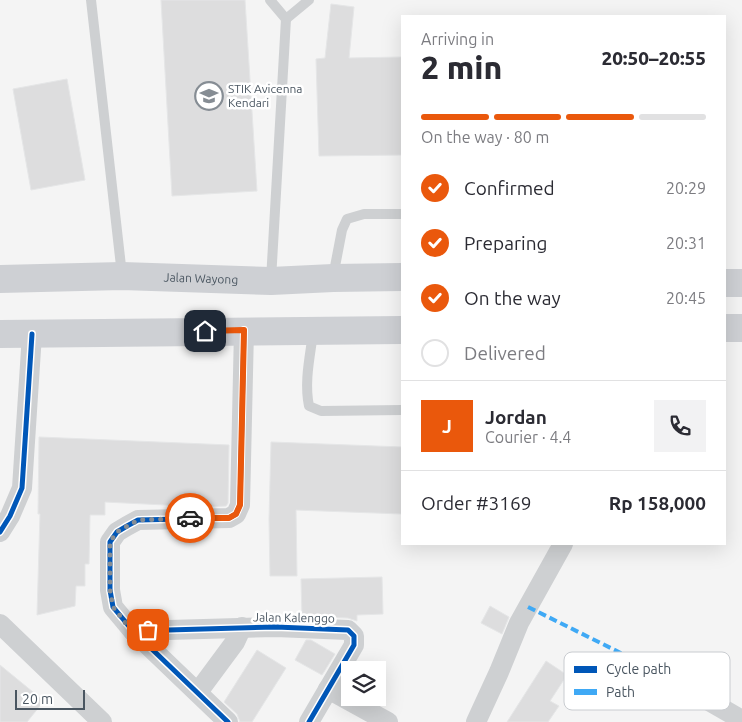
<!DOCTYPE html>
<html lang="en">
<head>
<meta charset="utf-8">
<style>
  body { margin:0; font-family:Ubuntu,sans-serif; background:#f2f2f3; color:#2b2b33; height:100vh; display:flex; flex-direction:column; font-size:19px; white-space:nowrap }
  * { box-sizing:border-box; margin:0 }
  p { font-size:16px; color:#7c7c81 }
  .icon { flex:none; width:28px; height:28px; fill:none; stroke:currentColor; stroke-width:2; stroke-linecap:round; stroke-linejoin:round }
  .map { position:relative; flex:1; overflow:hidden }
  .drawer { position:absolute; left:401px; top:15px; width:325px; height:530px; display:flex; flex-direction:column; background:#fff; border-radius:0px; box-shadow:0 5px 20px #0002 }
  .drawer>* { flex:none }
  .buttons { position:absolute; left:341px; top:661px; display:grid; gap:10px }
  .buttons a { display:grid; place-items:center; width:45px; height:45px; border-radius:0px; background:#fff; box-shadow:0 5px 20px #0002; font-size:25px }
  .scale { position:absolute; left:15px; bottom:12px; width:70px; box-sizing:border-box; padding-left:5px; border:2px solid #4a5661; border-top:0; font-size:14px; line-height:18px; white-space:nowrap; color:#4a5661; -webkit-text-stroke:4px #fff; paint-order:stroke }
  .pin { position:absolute; display:grid; place-items:center; width:42px; height:42px; color:#fff; margin:-21px; border-radius:10px; box-shadow:0 2px 8px #0006 }
  .courier { position:absolute; display:grid; place-items:center; width:50px; height:50px; margin:-25px; border:4px solid #ea580c; border-radius:50%; background:#fff; color:#222; box-shadow:0 1px 6px #0007 }
  .overview em { font-style:normal; font-weight:800 }
  .overview div { display:flex; flex-direction:column-reverse }
  .overview { display:flex; align-items:center; justify-content:space-between; height:85px; padding:0 20px }
  h1 { font-size:32px; font-weight:800; line-height:38px }
  .bar { display:grid; grid-template-columns:repeat(4,1fr); gap:8px 5px; align-content:center; height:60px; padding:0 20px }
  .bar i { height:6px; border-radius:4px; background:#e1e1e2 }
  .bar .on { background:#ea580c }
  .bar p { grid-column:span 4 }
  .line { display:flex; align-items:center; gap:12px; padding:0 20px; border-top:1px solid #e1e1e2 }
  .line div { flex:1 }
  .round { display:grid; place-items:center; flex:none; width:52px; height:52px; border-radius:0px; background:#f2f2f3 }
  ol { padding:0 20px; list-style:none }
  li { display:flex; align-items:center; gap:15px; height:55px }
  li p { margin-inline-start:auto }
  li .icon { padding:5px; border-radius:50%; background:#ea580c; color:#fff; stroke-width:4 }
  li:last-child { color:#7c7c81 }
  li i { width:28px; height:28px; border:2px solid #e1e1e2; border-radius:50% }
  .map>svg:first-child { display:block }
</style>
</head>
<body>
<div class="map">
<svg width="742" height="722" viewBox="0 0 742 722">
  <rect width="100%" height="100%" fill="#f4f4f4"/>
  <!-- building -->
  <g fill="#ddddde" stroke="#e5e6e7">
    <path d="M 161,0 L 245,0 L 257,191 L 172,196 Z"/>
    <path d="M 331,4 L 354,7 L 349,58 L 402,57 L 402,155 L 319,156 L 316,59 L 325,58 Z"/>
    <path d="M 67,79 L 85,180 L 31,190 L 13,89 Z"/>
    <path d="M 39,437 L 229,445 L 228,503 L 226,506 L 206,507 L 105,502 L 105,515 L 90,515 L 89,564 L 85,564 L 85,586 L 76,586 L 75,606 L 37,615 L 40,514 L 38,514 Z"/>
    <path d="M 271,442 L 402,447 L 402,514 L 296,510 L 297,576 L 270,576 L 269,519 Z"/>
    <path d="M 382,577 L 383,614 L 357,615 L 357,621 L 348,618 L 302,616 L 301,579 Z"/>
    <path d="M 490,606 L 509,617 L 502,634 L 481,623 Z"/>
    <path d="M 306,640 L 311,640 L 335,654 L 322,675 L 295,660 Z"/>
    <path d="M 257,650 L 286,668 L 252,722 L 240,722 L 237,714 L 224,702 Z"/>
    <path d="M 546,661 L 567,675 L 550,701 L 559,706 L 548,722 L 507,722 Z"/>
    <path d="M 0,665 L 44,701 L 27,722 L 0,722 Z"/>
  </g>
  <g fill="none" stroke-linecap="round" stroke-linejoin="round">
    <!-- lane -->
    <g stroke="#ced0d2" stroke-width="10">
      <path d="M 91,0 L 122,275"/>
      <path d="M 270,0 L 286,19 L 271,280"/>
      <path d="M 286,19 L 309,0"/>
      <path d="M 333,277 L 342,230 L 347,219 L 364,214 L 402,214"/>
      <path d="M 313,333 C 310,357 304,382 309,406 L 321,411 L 402,410"/>
    </g>
    <!-- street -->
    <g stroke="#ced0d2" stroke-width="20">
      <path d="M 0,532 L 10,516 L 22,488 L 32,334"/>
      <path d="M 0,624 L 102,722"/>
      <path d="M 133,631 L 276,627 L 348,630 L 354,636 L 354,645 L 309,722"/>
      <path d="M 657,671 L 742,720"/>
      <path d="M 328,689 L 388,722"/>
      <path d="M 198,692 L 235,642 L 242,627"/>
      <path d="M 228,722 L 133,631 L 113,607 L 110,590 L 110,542 L 117,532 L 127,526 L 138,520 L 229,518 L 236,514 L 240,505 L 244,330"/>
      <path d="M 476,722 L 499,672 L 519,623 L 563,544"/>
    </g>
    <!-- secondary -->
    <g stroke="#ced0d4" stroke-width="28">
      <path id="s1" d="M 0,279 L 122,276 L 271,281 L 333,278 L 402,277"/>
      <path d="M 725,283 L 742,283"/>
      <path d="M 725,328 L 742,328"/>
      <path d="M 0,334 L 402,330"/>
    </g>
    <!-- quiet -->
    <path stroke="#3fa9f5" stroke-width="4" stroke-dasharray="8 4" stroke-linecap="butt" d="M 528,607 L 657,671"/>
    <defs>
      <g id="cycleway">
        <path d="M 0,532 L 10,516 L 22,488 L 32,334"/>
        <path d="M 133,631 L 276,627 L 348,630 L 354,636 L 354,645 L 309,722"/>
        <path d="M 228,722 L 133,631 L 113,607 L 110,590 L 110,542 L 117,532 L 127,526 L 138,520 L 229,518 L 236,514 L 240,505 L 244,330"/>
      </g>
    </defs>
    <!-- cycleway casing -->
    <use href="#cycleway" stroke="#fff" stroke-width="8"/>
    <!-- cycleway -->
    <use href="#cycleway" stroke="#0057b8" stroke-width="5"/>
  </g>
  <g fill="none" stroke-linecap="round" stroke-linejoin="round">
    <!-- done -->
    <path stroke="#868d94" stroke-width="5" stroke-dasharray="0 9" d="M 148,630 L 132,631 L 113,607 L 110,590 L 110,542 L 117,532 L 138,520 L 190,518"/>
    <!-- route -->
    <path stroke="#ea580c" stroke-width="6" d="M 190,518 L 229,518 L 236,514 L 240,505 L 244,330 L 205,331"/>
  </g>
  <!-- icons -->
  <defs>
    <symbol id="university-ring" viewBox="-11 -11 22 22"><circle r="9.5" fill="#fff" stroke="#868d94" stroke-width="1.5"/><path d="M0-5L7-2L0 1L-7-2ZM-4 1L0 2.5L4 1V4Q0 6-4 4Z" fill="#868d94"/></symbol>
  </defs>
  <g fill-rule="evenodd">
    <use href="#university-ring" x="193" y="80" width="32" height="32"/>
  </g>
  <g text-anchor="middle" stroke-width="5" stroke-linejoin="round" paint-order="stroke">
    <!-- poi labels -->
    <g font-size="12" fill="#4a5661" stroke="#fff" text-anchor="start">
      <text x="228" y="93">STIK Avicenna<tspan x="228" dy="14">Kendari</tspan></text>
    </g>
    <!-- street labels -->
    <g font-size="12" fill="#4a5661" stroke="#fff">
      <text dy="4" stroke="none"><textPath href="#s1" startOffset="201">Jalan Wayong</textPath></text>
      <text transform="translate(294 618) rotate(1)" y="4">Jalan Kalenggo</text>
    </g>
  </g>
  <!-- legend -->
  <rect x="564" y="652" width="166" height="58" rx="8" fill="#fff" stroke="#c9ccd0" stroke-width="1"/>
  <rect x="574" y="666" width="23" height="7" fill="#0057b8"/>
  <rect x="574" y="689" width="23" height="6" fill="#3fa9f5"/>
  <g font-size="14" fill="#4a5661">
    <text x="606" y="674">Cycle path</text>
    <text x="606" y="697">Path</text>
  </g>
</svg>
<div class="buttons">
<a><svg class="icon" aria-label="layers" viewBox="0 0 24 24"><path d="M12 4l9 5-9 5-9-5zM3 14l9 5 9-5"/></svg></a>
</div>
<div class="scale">20 m</div>
<div class="pin" style="left:148px;top:630px;background:#ea580c"><svg class="icon" aria-label="bag" viewBox="0 0 24 24"><path d="M5 8h14l-1 12H6zM9 8a3 3 0 0 1 6 0"/></svg></div>
<div class="pin" style="left:205px;top:331px;background:#1f2937"><svg class="icon" aria-label="home" viewBox="0 0 24 24"><path d="M3 11l9-7 9 7M6 9v11h12V9"/></svg></div>
<div class="courier" style="left:190px;top:518px"><svg class="icon" aria-label="car" viewBox="0 0 24 24"><path d="M5 17H2v-5l4-1 3-4h7l3 4 3 1v5h-3M9 17h6M6 11h13"/><circle cx="7" cy="17" r="2"/><circle cx="17" cy="17" r="2"/></svg></div>
<section class="drawer">
<div class="overview"><div><h1>2 min</h1><p>Arriving in</p></div><em>20:50–20:55</em></div>
<div class="bar"><i class="on"></i><i class="on"></i><i class="on"></i><i></i><p>On the way · 80 m</p></div>
<ol>
<li><svg class="icon" aria-label="check" viewBox="0 0 24 24"><path d="M5 12l5 5 9-10"/></svg>Confirmed<p>20:29</p></li>
<li><svg class="icon" aria-label="check" viewBox="0 0 24 24"><path d="M5 12l5 5 9-10"/></svg>Preparing<p>20:31</p></li>
<li><svg class="icon" aria-label="check" viewBox="0 0 24 24"><path d="M5 12l5 5 9-10"/></svg>On the way<p>20:45</p></li>
<li><i></i>Delivered</li>
</ol>
<div class="line" style="height:90px"><b class="round" style="background:#ea580c;color:#fff">J</b><div><b>Jordan</b><p>Courier · 4.4</p></div><a class="round"><svg class="icon" aria-label="phone" viewBox="0 0 24 24"><path d="M5 4h4l2 5-3 2q2 4 5 5l2-3 5 2v4C11 20 4 13 5 4z"/></svg></a></div>
<div class="line" style="height:65px"><div>Order #3169</div><b>Rp 158,000</b></div>
</section>
</div>
</body>
</html>
